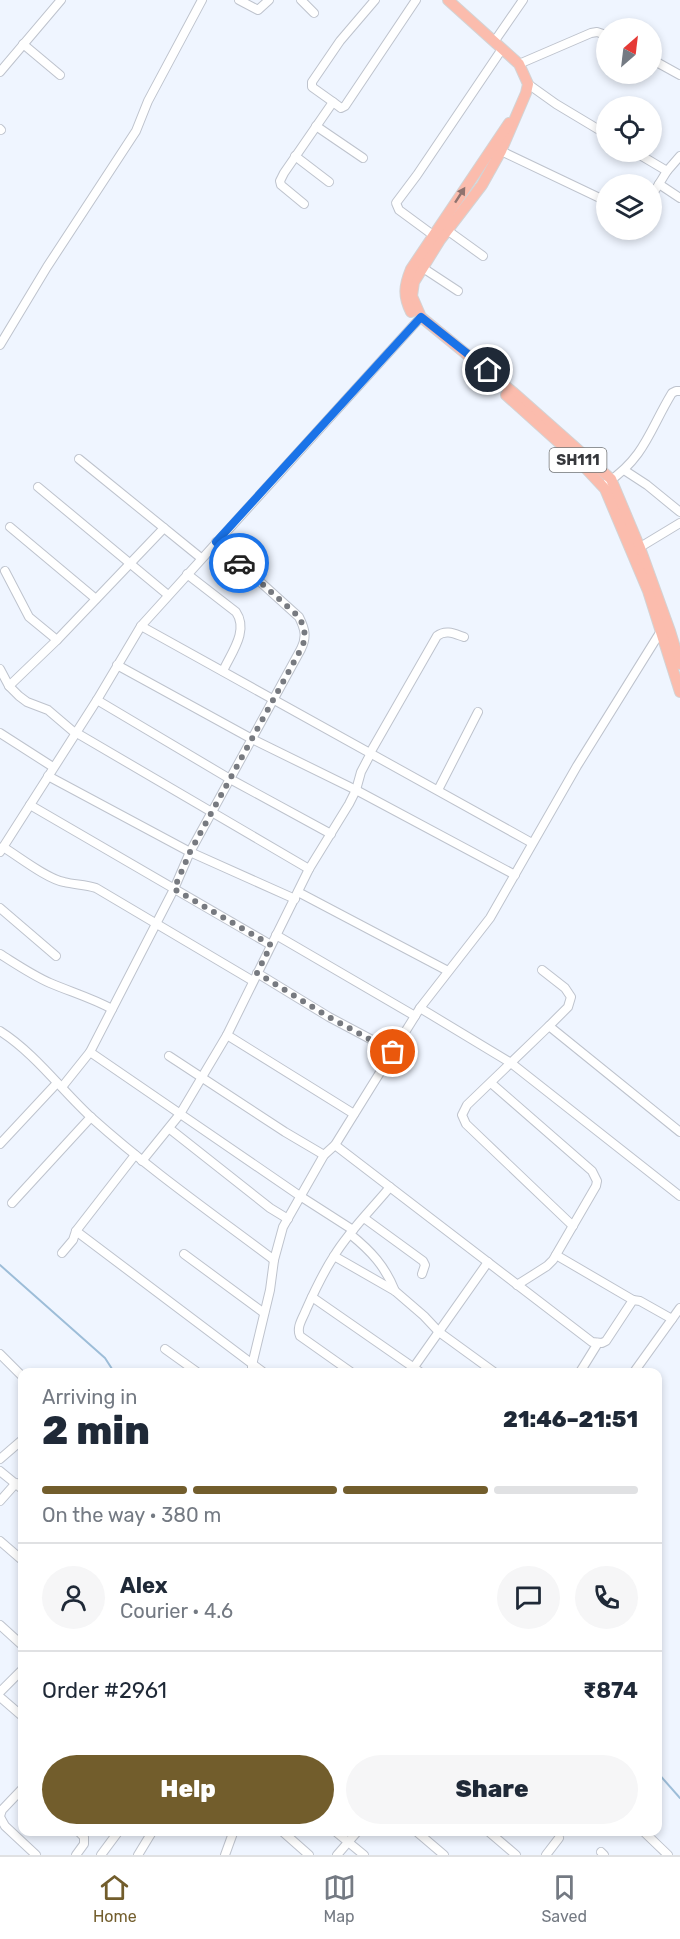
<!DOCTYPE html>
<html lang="en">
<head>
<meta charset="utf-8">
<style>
  body { margin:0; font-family:Rubik,sans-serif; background:#f6f6f7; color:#1f2937; height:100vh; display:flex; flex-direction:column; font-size:22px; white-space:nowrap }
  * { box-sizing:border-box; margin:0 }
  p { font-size:20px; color:#747a83 }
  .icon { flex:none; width:33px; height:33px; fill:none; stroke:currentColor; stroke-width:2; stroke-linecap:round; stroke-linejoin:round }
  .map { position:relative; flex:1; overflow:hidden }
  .side { position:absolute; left:18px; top:1368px; width:644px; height:468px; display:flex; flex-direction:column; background:#fff; border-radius:12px; box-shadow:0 3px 9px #0003 }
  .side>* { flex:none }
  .needle { width:39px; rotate:28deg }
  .controls { position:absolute; left:596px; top:18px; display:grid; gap:12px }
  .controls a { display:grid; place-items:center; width:66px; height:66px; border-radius:50%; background:#fff; box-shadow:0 3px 9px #0003; font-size:30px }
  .pin { position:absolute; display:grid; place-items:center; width:51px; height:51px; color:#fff; margin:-26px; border:3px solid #fff; border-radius:50%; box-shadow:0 2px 6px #0007 }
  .courier { position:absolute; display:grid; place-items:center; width:60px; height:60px; margin:-30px; border:4px solid #1a73e8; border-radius:50%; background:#fff; color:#222; box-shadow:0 2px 8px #0007 }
  .headline em { font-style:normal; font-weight:800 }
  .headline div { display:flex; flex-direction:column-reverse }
  .headline { display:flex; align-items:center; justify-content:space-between; height:102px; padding:0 24px }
  h1 { font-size:39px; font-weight:800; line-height:45px }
  .bar { display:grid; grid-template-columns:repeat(4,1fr); gap:9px 6px; align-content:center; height:72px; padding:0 24px }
  .bar i { height:8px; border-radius:4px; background:#e0e1e3 }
  .bar .current { background:#725d2c }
  .bar p { grid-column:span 4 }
  .line { display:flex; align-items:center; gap:15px; padding:0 24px; border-top:2px solid #e0e1e3 }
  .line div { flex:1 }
  .round { display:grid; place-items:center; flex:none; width:63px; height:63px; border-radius:32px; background:#f6f6f7 }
  .action { display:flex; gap:12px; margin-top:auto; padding:12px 24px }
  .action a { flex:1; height:69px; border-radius:36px; background:#725d2c; color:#fff; font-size:24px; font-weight:800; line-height:69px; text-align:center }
  .action a+a { background:#f6f6f7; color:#1f2937 }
  .dock { display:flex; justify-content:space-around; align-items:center; height:84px; border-top:2px solid #e0e1e3; background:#fff; font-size:16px; color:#747a83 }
  .dock a { display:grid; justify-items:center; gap:3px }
  .dock .current { color:#725d2c }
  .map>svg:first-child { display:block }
</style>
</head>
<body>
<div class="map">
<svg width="680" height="1855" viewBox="0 0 680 1855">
  <rect width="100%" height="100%" fill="#eff5ff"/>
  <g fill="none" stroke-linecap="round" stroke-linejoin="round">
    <!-- stream -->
    <g stroke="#9dbdd8" stroke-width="2">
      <path d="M 0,1265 L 105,1358 L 114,1372"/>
      <path d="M 657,1772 L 680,1798"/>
    </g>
    <defs>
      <g id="minor">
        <path d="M 239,0 L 258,10 L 269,0"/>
        <path d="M 301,0 L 314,13"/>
        <path d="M 494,42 L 523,0"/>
        <path d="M 23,44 L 60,75"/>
        <path d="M 651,59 L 680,75"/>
        <path d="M 519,64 L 591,33 L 597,32 L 606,35"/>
        <path d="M 0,72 L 61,0"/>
        <path d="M 528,84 L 556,104 L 606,134"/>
        <path d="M 333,102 L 312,87 L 312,82 L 340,41 L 375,0"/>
        <path d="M 316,126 L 363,158"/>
        <path d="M 0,129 L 1,130"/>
        <path d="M 501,151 L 606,201"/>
        <path d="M 635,152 L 667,171"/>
        <path d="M 295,156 L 329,182"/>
        <path d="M 659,184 L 680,198"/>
        <path d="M 651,197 L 667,171 L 680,156"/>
        <path d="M 304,204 L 281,185 L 280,181 L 284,173 L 333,102 L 341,108 L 345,106 L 416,0"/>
        <path d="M 447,230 L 483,256"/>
        <path d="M 437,238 L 399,210 L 396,203 L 417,175 L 502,49"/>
        <path d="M 423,268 L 458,291"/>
        <path d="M 0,345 L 47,267 L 136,131 L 148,101 L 202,0"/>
        <path d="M 79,459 L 201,558"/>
        <path d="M 624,470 L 647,485 L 680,512"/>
        <path d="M 608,482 C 645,457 650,429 672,393 L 676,391 L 680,391"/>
        <path d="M 38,487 L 168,595"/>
        <path d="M 10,527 L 96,599"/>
        <path d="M 637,549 L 680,523"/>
        <path d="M 5,571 L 29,617 L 57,640"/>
        <path d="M 187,574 L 236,612 C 249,631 231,653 223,671"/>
        <path d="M 141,626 L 532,843"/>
        <path d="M 117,665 L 252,739 L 356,790 L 515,875"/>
        <path d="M 0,669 L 9,686 L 19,696 L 27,702 L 48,710 L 75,733"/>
        <path d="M 9,686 L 57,640 L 164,528"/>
        <path d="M 97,700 L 230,779 L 331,834"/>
        <path d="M 75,732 L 309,869"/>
        <path d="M 0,733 L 53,767"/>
        <path d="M 370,753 L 437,636 C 446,629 455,634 464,637"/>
        <path d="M 48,776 L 190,852 L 295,899"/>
        <path d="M 438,790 L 478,712"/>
        <path d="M 30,805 L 271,945"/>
        <path d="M 3,847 C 18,856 47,879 64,882 C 75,885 85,884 96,888 L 253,981"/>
        <path d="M 0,852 L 97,700 L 141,626 L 421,317"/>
        <path d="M 298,892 L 448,971"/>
        <path d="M 0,908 L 56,956"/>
        <path d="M 276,935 L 415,1016"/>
        <path d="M 0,954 C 16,964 32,975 50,983 C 71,992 92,998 112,1009"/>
        <path d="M 542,970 L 565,988 L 571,997 L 568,1007 L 549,1026"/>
        <path d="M 257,973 L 329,1017 L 393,1051"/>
        <path d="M 420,1008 L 511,1063 L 680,1196"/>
        <path d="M 0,1031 C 36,1054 62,1091 93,1119 C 150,1170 213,1214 274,1260 L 283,1227 L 324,1155 L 335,1145 L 420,1008 L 490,918 L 577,766 L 661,631 L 665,630"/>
        <path d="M 227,1035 L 354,1114"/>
        <path d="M 90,1052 L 300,1196 L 353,1230"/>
        <path d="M 169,1056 L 285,1132 L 324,1155"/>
        <path d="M 491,1083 L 592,1171 L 597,1181 L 596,1186 L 553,1260 L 547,1266 L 517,1285"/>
        <path d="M 62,1087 L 90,1052 L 174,889 L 190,852 L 301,649 C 307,637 305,629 299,617 L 216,542"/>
        <path d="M 170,1129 L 270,1208 L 288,1219"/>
        <path d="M 0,1144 L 57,1083"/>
        <path d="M 335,1145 L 592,1342 L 602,1343 L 606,1341 L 633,1300 L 640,1301 L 672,1319"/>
        <path d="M 142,1161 L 180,1114 L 227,1035 L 309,869 L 349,804 L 356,790 L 361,772 L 371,753"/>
        <path d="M 12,1203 L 91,1117"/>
        <path d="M 364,1218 L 423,1261 L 425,1265 L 422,1274"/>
        <path d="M 573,1226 L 466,1124 L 462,1115 L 467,1105 L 549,1026 L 680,1132"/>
        <path d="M 76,1231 L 263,1372"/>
        <path d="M 350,1234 C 371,1251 385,1266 395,1291"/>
        <path d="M 62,1253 L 73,1240 L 76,1231 L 135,1155"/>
        <path d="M 184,1254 L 264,1313"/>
        <path d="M 556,1255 L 633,1300"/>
        <path d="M 334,1256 L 395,1291 L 424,1316 L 439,1332 L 494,1372"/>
        <path d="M 312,1297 L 420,1372"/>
        <path d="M 165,1349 L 197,1372"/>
        <path d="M 0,1354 L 22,1376"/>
        <path d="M 414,1367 L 488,1262"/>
        <path d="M 252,1372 L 252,1365 L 270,1290 L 274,1260"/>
        <path d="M 351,1372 L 300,1336 C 296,1327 303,1318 306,1310 C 314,1292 323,1273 334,1256 C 349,1231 371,1210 390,1187"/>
        <path d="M 580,1372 L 598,1343"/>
        <path d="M 634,1372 L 680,1308"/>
        <path d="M 0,1459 L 22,1440"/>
        <path d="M 0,1471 L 22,1489"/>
        <path d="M 0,1501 L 16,1483"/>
        <path d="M 0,1541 L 22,1560"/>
        <path d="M 0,1625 L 22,1645"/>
        <path d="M 0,1692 L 22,1670"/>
        <path d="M 0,1697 L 22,1716"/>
        <path d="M 0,1816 L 2,1810 L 22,1789"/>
        <path d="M 0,1817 L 5,1826 L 36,1855"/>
        <path d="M 283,1832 L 309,1855"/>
        <path d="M 336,1832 L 364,1855"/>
        <path d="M 417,1832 L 444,1855"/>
        <path d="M 489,1832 L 516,1855"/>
        <path d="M 644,1832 L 668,1855"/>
        <path d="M 601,1852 L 604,1855"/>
        <path d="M 76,1855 L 84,1844 L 84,1837 L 79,1832"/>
        <path d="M 101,1855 L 118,1832"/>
        <path d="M 138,1855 L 152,1832"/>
        <path d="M 225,1855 L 233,1833 L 232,1832"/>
        <path d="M 337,1855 L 357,1832"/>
        <path d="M 546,1855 L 559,1838"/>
      </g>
      <g id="major">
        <path d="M 448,0 L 519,64 L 528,84 L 526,93 L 501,151 L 482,185 L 440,240 L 414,282 L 412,296 L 421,317 L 514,393 L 611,479 L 640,548 L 670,631 L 680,664"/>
        <path d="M 411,312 C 403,296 404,286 411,269 L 509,123"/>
        <path d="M 506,395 L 576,458 L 605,489 L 648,591 L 680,692"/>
      </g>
    </defs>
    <!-- minor casing -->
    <use href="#minor" stroke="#bec3cd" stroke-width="10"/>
    <!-- major casing -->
    <use href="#major" stroke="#d3d3d4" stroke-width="12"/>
    <!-- minor -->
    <use href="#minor" stroke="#fff" stroke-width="8"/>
    <!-- major -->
    <use href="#major" stroke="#fbbcad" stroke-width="10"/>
  </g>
  <!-- one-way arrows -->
  <defs><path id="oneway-solid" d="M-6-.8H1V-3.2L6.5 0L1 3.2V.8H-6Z" transform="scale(1.5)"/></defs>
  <use fill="#8f736f" href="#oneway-solid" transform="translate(460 195) rotate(-57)"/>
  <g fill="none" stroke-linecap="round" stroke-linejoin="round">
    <!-- done -->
    <path stroke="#777a80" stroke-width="6" stroke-dasharray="0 10.8" d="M 239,563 L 299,617 C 305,629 307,637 301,649 L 190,852 L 174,889 L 271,945 L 257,973 L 329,1017 L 393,1052"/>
    <!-- route -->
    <path stroke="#1a73e8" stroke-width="8" d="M 239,563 L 216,542 L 421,317 L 488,370"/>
  </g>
  <g text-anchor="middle" stroke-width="6" stroke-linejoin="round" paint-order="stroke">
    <!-- shield labels -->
    <rect fill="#fff" stroke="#727476" stroke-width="1.5" x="549.5" y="448" width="57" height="24" rx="4.5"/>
    <g font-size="15" font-weight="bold" fill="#36383c">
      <text x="578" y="465">SH111</text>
    </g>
  </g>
</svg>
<div class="controls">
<a><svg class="needle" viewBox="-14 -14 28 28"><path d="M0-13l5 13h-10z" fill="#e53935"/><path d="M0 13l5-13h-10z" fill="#747a83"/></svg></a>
<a><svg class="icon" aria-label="locate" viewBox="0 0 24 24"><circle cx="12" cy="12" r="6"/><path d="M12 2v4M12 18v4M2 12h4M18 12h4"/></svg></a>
<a><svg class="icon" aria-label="layers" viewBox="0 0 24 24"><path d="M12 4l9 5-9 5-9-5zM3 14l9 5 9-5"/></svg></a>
</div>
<div class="pin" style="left:393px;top:1052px;background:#ea580c"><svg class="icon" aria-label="bag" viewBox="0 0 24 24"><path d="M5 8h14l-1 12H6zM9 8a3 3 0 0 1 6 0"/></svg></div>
<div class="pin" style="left:488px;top:370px;background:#1f2937"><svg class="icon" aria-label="home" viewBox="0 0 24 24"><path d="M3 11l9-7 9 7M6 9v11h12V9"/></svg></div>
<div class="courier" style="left:239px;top:563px"><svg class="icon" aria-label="car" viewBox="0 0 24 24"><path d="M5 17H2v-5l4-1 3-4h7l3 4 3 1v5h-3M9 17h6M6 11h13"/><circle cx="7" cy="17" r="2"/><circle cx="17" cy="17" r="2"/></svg></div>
<section class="side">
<div class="headline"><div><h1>2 min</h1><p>Arriving in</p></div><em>21:46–21:51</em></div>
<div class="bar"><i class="current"></i><i class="current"></i><i class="current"></i><i></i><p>On the way · 380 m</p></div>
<div class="line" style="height:108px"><a class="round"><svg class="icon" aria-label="person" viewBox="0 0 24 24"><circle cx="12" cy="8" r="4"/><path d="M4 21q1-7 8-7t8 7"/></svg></a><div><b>Alex</b><p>Courier · 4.6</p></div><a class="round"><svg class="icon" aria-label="chat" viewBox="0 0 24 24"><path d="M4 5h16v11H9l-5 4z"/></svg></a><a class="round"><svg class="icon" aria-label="phone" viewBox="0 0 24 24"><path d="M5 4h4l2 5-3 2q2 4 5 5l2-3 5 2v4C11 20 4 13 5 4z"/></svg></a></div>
<div class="line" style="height:78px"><div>Order #2961</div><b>₹874</b></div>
<div class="action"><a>Help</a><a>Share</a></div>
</section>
</div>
<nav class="dock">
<a class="current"><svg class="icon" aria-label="home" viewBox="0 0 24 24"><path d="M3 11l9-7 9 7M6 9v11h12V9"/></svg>Home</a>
<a><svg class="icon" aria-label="map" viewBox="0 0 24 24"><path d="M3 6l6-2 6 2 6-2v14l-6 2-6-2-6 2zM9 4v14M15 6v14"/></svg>Map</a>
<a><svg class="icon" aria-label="saved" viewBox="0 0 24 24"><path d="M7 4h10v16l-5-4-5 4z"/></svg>Saved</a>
</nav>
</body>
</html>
